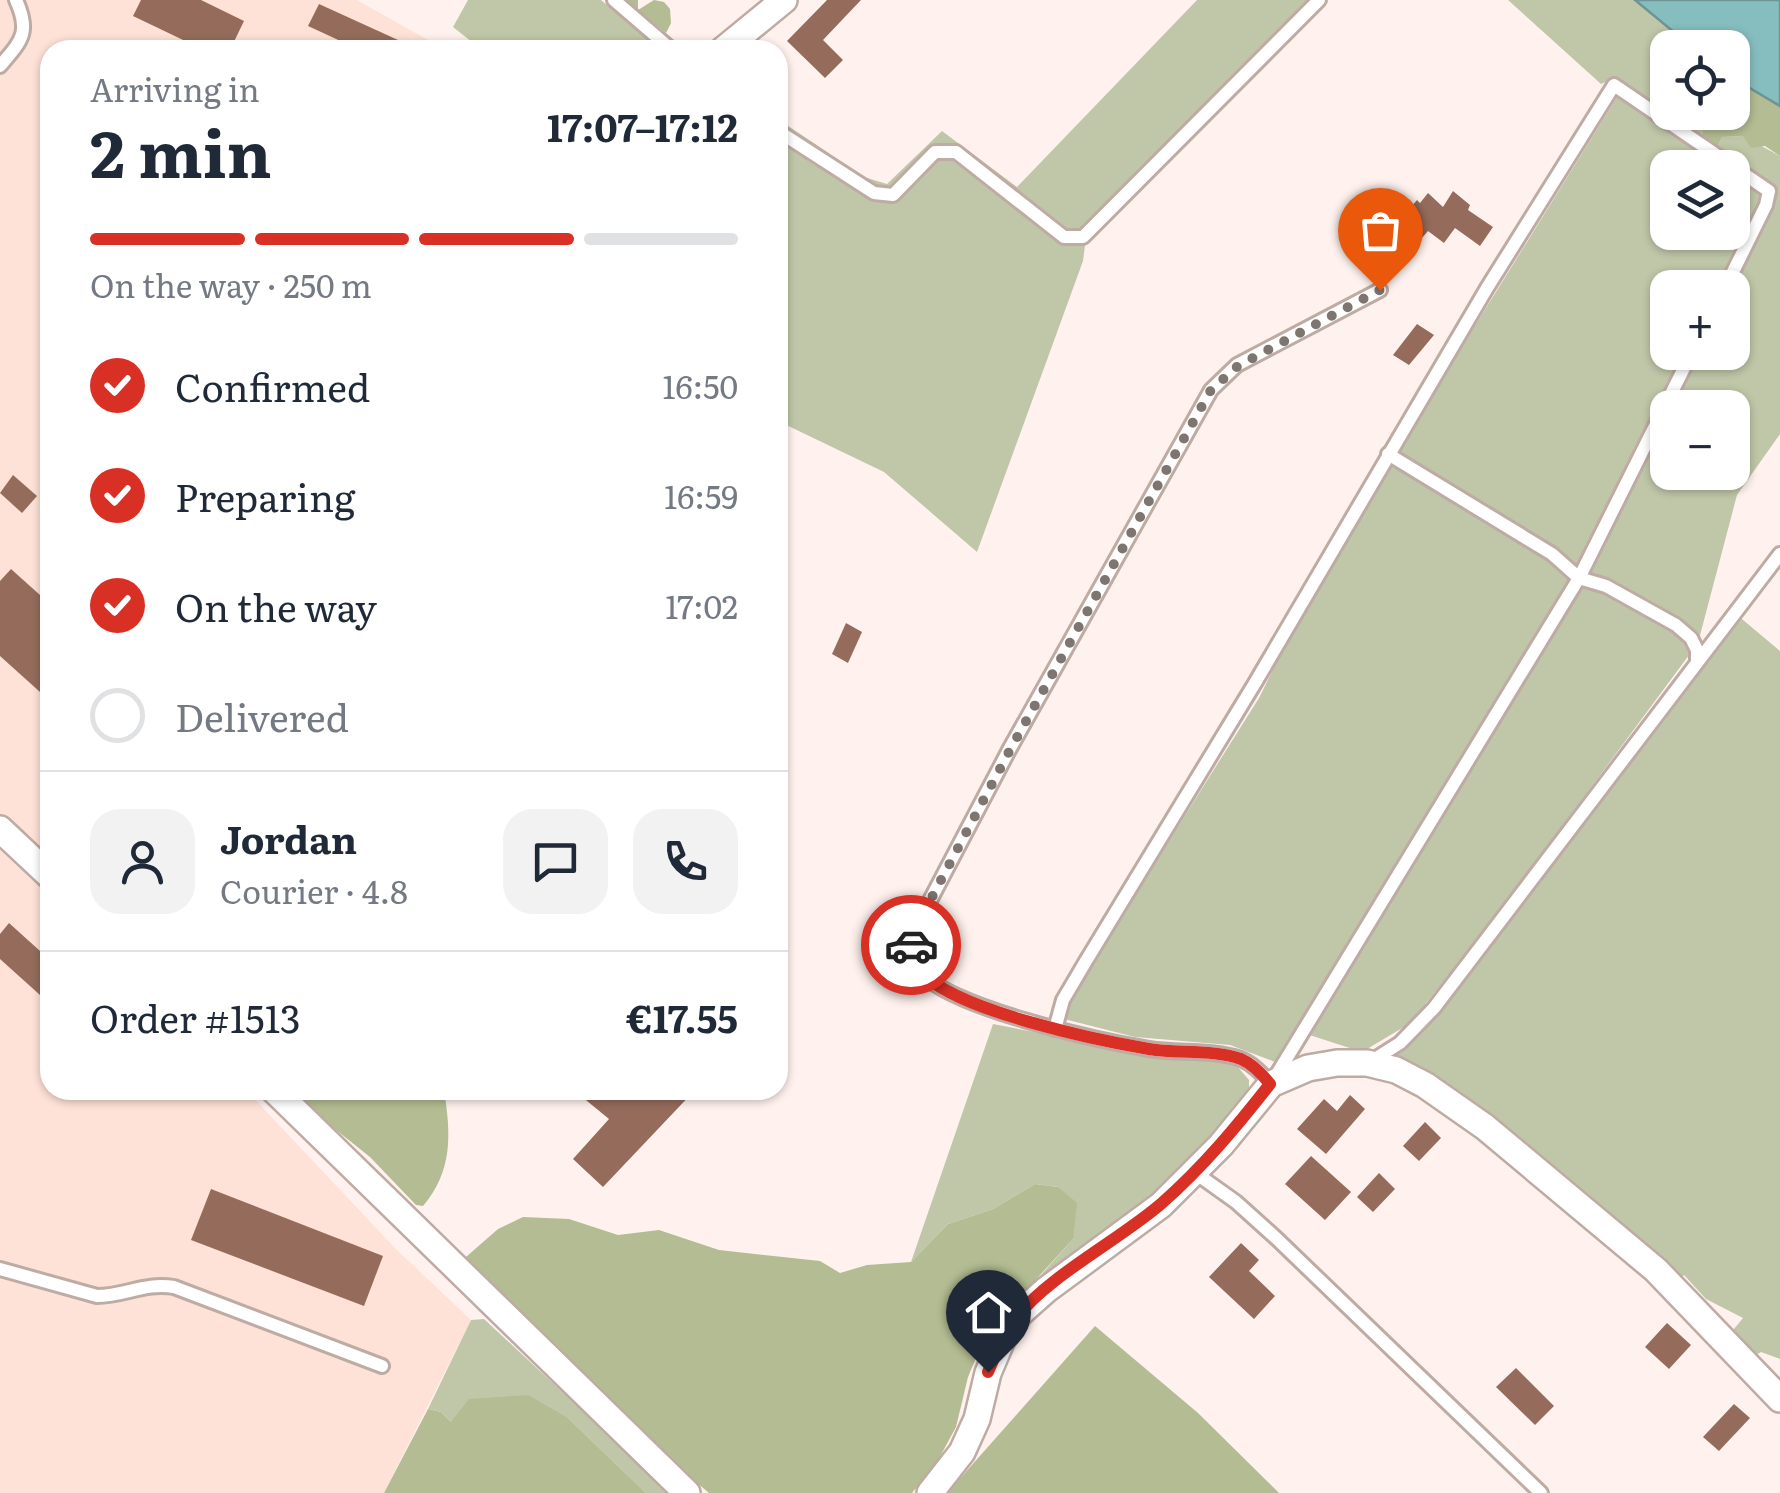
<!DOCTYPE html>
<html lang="en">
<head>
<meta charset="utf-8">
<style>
  body { margin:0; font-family:Literata,serif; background:#f2f2f3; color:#1f2937; height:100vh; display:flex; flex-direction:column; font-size:38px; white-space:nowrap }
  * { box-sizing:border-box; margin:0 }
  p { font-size:32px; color:#747a83 }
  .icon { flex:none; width:55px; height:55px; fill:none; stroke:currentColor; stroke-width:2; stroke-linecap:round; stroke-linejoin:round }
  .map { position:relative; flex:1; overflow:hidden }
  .drawer { position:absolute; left:40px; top:40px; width:748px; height:1060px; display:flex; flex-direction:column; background:#fff; border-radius:30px; box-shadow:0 2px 8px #0004 }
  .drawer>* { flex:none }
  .buttons { position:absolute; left:1650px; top:30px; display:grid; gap:20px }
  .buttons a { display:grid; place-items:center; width:100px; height:100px; border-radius:20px; background:#fff; box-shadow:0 2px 8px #0004; font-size:50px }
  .pin { position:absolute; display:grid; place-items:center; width:85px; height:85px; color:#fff; margin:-102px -42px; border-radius:50% 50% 50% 0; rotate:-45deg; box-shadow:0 0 10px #0007 }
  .pin .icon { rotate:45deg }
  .courier { position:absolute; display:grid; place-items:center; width:100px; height:100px; margin:-50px; border:8px solid #d93025; border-radius:50%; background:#fff; color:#222; box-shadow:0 2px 12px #0007 }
  .summary em { font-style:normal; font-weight:700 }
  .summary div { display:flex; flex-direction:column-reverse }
  .summary { display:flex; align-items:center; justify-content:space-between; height:170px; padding:0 50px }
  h1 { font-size:65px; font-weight:700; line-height:75px }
  .bar { display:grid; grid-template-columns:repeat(4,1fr); gap:15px 10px; align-content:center; height:120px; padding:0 50px }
  .bar i { height:12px; border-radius:8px; background:#e0e1e3 }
  .bar .active { background:#d93025 }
  .bar p { grid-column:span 4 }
  .line { display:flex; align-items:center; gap:25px; padding:0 50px; border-top:2px solid #e0e1e3 }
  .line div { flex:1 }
  .round { display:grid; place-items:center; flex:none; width:105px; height:105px; border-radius:30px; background:#f2f2f3 }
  ol { padding:0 50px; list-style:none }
  li { display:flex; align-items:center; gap:30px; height:110px }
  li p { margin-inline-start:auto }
  li .icon { padding:10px; border-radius:50%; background:#d93025; color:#fff; stroke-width:4 }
  li:last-child { color:#747a83 }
  li i { width:55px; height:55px; border:5px solid #e0e1e3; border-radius:50% }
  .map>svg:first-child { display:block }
</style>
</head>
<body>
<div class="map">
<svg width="1780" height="1493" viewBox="0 0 1780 1493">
  <rect width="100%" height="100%" fill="#fff2ee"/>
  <!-- built -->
  <path fill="#fee2d7" d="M 0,0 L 357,0 L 446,50 L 50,50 L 50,1090 L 246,1090 L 396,1249 L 471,1320 L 384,1493 L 0,1493 Z"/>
  <!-- green -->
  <g fill="#c0c7a8" fill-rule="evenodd">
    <path d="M 468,0 L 601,0 L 660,50 L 482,50 L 453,27 Z"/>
    <path d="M 1197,0 L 1307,0 L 1088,222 L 1083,261 L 977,552 L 884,472 L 778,421 L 778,119 L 864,177 L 887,184 L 942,131 L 1017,187 Z"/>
    <path d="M 1508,0 L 1635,0 L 1692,47 L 1663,49 C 1663,71 1667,90 1668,112 L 1676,113 L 1702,129 L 1703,139 L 1615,78 L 1601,84 Z"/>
    <path d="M 1617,97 L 1725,167 L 1668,168 L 1668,232 L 1732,232 L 1733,172 L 1717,148 L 1722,137 L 1743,136 L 1780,156 L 1780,434 L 1737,495 L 1698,643 L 1483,933 L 1409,1024 L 1362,1052 L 1294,1030 L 1275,1062 L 1230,1045 L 1135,1037 L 1064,1019 L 1070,998 L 1259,698 L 1317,580 ZM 1668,288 L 1732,288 L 1732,352 L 1668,352 ZM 1668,408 L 1732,408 L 1732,472 L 1668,472 Z"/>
    <path d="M 1736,614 L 1780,651 L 1780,1359 L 1761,1352 L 1753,1357 L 1729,1335 L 1743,1318 L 1706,1299 L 1684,1275 L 1677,1281 L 1392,1057 L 1407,1043 Z"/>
    <path d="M 993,1024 L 1168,1058 L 1219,1060 L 1237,1066 L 1249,1080 L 1249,1094 L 1195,1159 L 1109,1230 L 1040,1276 L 1073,1239 L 1058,1187 L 1035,1184 L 993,1209 L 948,1224 L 911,1262 Z"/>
    <path d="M 484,1319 L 671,1493 L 646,1493 L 568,1418 L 451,1422 L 441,1412 L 428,1409 L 471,1320 Z"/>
  </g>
  <!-- forest -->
  <g fill="#b3bc92">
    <path d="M 625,0 L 638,0 L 638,10 L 654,0 L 664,2 L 670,9 L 671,23 L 666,33 Z"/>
    <path d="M 1733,78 L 1780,106 L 1780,156 L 1765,146 L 1751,148 L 1743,136 L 1722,137 L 1717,148 L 1703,139 L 1702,129 L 1676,115 L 1676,113 L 1732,112 Z"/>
    <path d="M 286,1090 L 444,1090 C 451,1134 453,1171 423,1206 L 416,1205 L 370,1157 Z"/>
    <path d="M 1035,1184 L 1058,1187 L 1077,1203 L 1073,1239 L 986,1334 L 968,1377 L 956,1427 L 936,1464 L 912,1493 L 709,1493 L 626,1423 L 466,1257 L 498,1229 L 523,1217 L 569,1219 L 618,1235 L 659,1230 L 719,1250 L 820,1261 L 840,1273 L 867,1265 L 911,1262 L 948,1224 L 993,1209 Z"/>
    <path d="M 1095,1326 L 1198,1413 L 1279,1493 L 947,1493 Z"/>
    <path d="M 528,1395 L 568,1418 L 646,1493 L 384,1493 L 428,1409 L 441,1412 L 451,1422 L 469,1399 Z"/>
  </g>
  <!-- water -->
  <path fill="#86bec0" stroke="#6f9494" stroke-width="2.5" d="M 1635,0 L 1780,0 L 1780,106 L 1733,78 L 1732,48 L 1692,47 Z"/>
  <!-- building -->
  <g fill="#956c5c">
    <path d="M 141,0 L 201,0 L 244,21 L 230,50 L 204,50 L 133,16 Z"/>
    <path d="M 827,0 L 861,0 L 823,40 L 843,60 L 825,78 L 787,41 Z"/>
    <path d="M 319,4 L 420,50 L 360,50 L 308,26 Z"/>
    <path d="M 1453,191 L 1470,205 L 1468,210 L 1493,227 L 1480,246 L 1455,228 L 1444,243 L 1428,231 L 1421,239 L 1404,224 L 1410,217 L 1406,213 L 1417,200 L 1420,203 L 1428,193 L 1443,207 Z"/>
    <path d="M 1417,324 L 1434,335 L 1409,365 L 1393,355 Z"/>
    <path d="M 13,475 L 37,496 L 22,513 L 0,493 Z"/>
    <path d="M 11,569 L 50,604 L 50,701 L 0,656 L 0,581 Z"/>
    <path d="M 846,623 L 862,632 L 848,663 L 832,654 Z"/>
    <path d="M 9,923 L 50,960 L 50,1004 L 0,959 L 0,934 Z"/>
    <path d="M 587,1090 L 695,1090 L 603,1187 L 573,1159 L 609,1119 L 581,1096 Z"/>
    <path d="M 1350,1095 L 1365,1109 L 1326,1154 L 1297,1129 L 1324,1099 L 1337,1111 Z"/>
    <path d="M 1425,1122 L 1441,1138 L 1419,1161 L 1403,1146 Z"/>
    <path d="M 1311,1156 L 1351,1192 L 1325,1220 L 1285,1184 Z"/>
    <path d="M 1379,1173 L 1395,1189 L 1373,1212 L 1357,1197 Z"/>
    <path d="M 211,1189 L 383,1256 L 364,1306 L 191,1240 Z"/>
    <path d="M 1241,1243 L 1259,1260 L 1249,1271 L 1275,1296 L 1254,1319 L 1209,1277 Z"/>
    <path d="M 1667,1323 L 1691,1345 L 1669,1369 L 1645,1347 Z"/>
    <path d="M 1516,1368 L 1554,1406 L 1535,1425 L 1496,1387 Z"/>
    <path d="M 1734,1404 L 1750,1418 L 1719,1451 L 1703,1437 Z"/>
  </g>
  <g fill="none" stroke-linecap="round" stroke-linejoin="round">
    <defs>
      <g id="lane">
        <path d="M 614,0 L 672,50"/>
        <path d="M 0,66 C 21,41 31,33 16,0"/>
        <path d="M 778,131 L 874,193 L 893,195 L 935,152 L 956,152 L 1064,237 L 1083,237 L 1319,0"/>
        <path d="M 1380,290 L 1237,365 L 1211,390 L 1009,750 L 914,931 C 911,944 909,956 917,968 C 942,1007 1101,1041 1149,1049 C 1179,1054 1212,1049 1241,1059 C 1253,1064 1262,1074 1271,1084 L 1579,578 L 1692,352"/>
        <path d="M 1388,454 L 1552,554 L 1579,578 L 1606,586 L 1676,625 L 1691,638 L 1697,650 L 1697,661"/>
        <path d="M 1055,1029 L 1063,1000 L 1086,961 L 1255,683 L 1487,288 L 1614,85 L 1769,191 L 1766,205 L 1725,288"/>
        <path d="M 1370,1062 L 1400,1043 L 1434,1008 L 1780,554"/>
        <path d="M 1194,1172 L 1236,1202 L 1276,1238 L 1541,1493"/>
        <path d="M 0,1269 L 97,1296 C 125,1296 145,1282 174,1287 L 382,1366"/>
      </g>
      <g id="street">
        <path d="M 723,50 L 784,0"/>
        <path d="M 0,829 L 50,876"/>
        <path d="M 274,1090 L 687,1493"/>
        <path d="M 930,1493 L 962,1452 L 977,1419 L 988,1373 L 1002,1340 L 1019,1314 L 1046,1290 L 1161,1205 L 1221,1145 L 1271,1084 L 1308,1068 L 1337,1063 L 1367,1063 L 1396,1070 L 1425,1085 L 1485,1127 L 1656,1270 L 1780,1399"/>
      </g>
    </defs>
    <!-- lane casing -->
    <use href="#lane" stroke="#beaba3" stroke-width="18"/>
    <!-- street casing -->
    <use href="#street" stroke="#beaba3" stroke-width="30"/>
    <!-- lane -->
    <use href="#lane" stroke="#fff" stroke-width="12"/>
    <!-- street -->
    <use href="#street" stroke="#fff" stroke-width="25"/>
  </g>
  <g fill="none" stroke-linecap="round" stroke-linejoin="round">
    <!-- done -->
    <path stroke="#7e7571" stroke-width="10" stroke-dasharray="0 18" d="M 911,945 L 914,931 L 1010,750 L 1211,390 L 1238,366 L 1380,290"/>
    <!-- route -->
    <path stroke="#d93025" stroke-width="12" d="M 911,945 C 912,956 914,965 922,973 C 958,1011 1096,1040 1149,1049 C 1179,1054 1212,1049 1241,1059 C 1253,1064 1262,1074 1270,1084 C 1237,1126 1203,1167 1162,1203 C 1121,1239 1048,1276 1016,1318 C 1004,1335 996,1353 988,1372"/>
  </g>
</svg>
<div class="buttons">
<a><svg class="icon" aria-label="locate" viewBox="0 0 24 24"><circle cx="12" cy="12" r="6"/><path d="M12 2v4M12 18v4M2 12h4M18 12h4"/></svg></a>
<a><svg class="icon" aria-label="layers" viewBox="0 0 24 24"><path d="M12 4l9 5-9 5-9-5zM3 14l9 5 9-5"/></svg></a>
<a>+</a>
<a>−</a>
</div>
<div class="pin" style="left:1380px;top:290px;background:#ea580c"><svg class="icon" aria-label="bag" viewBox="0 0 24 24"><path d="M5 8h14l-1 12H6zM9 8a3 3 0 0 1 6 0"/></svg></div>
<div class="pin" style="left:988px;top:1372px;background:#1f2937"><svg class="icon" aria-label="home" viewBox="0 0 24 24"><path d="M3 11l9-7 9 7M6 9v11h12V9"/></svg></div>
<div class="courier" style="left:911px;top:945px"><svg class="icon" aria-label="car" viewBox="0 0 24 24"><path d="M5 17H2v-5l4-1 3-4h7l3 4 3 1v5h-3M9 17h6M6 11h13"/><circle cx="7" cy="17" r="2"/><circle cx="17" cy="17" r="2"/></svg></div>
<section class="drawer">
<div class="summary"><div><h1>2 min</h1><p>Arriving in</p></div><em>17:07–17:12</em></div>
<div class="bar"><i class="active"></i><i class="active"></i><i class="active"></i><i></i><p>On the way · 250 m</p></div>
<ol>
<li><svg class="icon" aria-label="check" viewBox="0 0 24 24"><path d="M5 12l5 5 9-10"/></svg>Confirmed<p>16:50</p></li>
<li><svg class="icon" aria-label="check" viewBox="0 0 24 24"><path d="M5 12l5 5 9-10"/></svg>Preparing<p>16:59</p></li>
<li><svg class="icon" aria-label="check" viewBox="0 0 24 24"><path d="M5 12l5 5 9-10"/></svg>On the way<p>17:02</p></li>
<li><i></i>Delivered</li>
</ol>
<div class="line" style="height:180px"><a class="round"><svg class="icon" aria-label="person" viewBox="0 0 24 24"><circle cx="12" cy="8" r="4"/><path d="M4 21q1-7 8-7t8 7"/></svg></a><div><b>Jordan</b><p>Courier · 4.8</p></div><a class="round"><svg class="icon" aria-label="chat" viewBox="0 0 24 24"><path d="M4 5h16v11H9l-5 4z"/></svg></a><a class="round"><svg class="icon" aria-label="phone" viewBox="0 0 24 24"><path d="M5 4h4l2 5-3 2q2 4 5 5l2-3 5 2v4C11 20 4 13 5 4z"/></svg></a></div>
<div class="line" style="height:130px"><div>Order #1513</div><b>€17.55</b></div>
</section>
</div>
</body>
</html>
